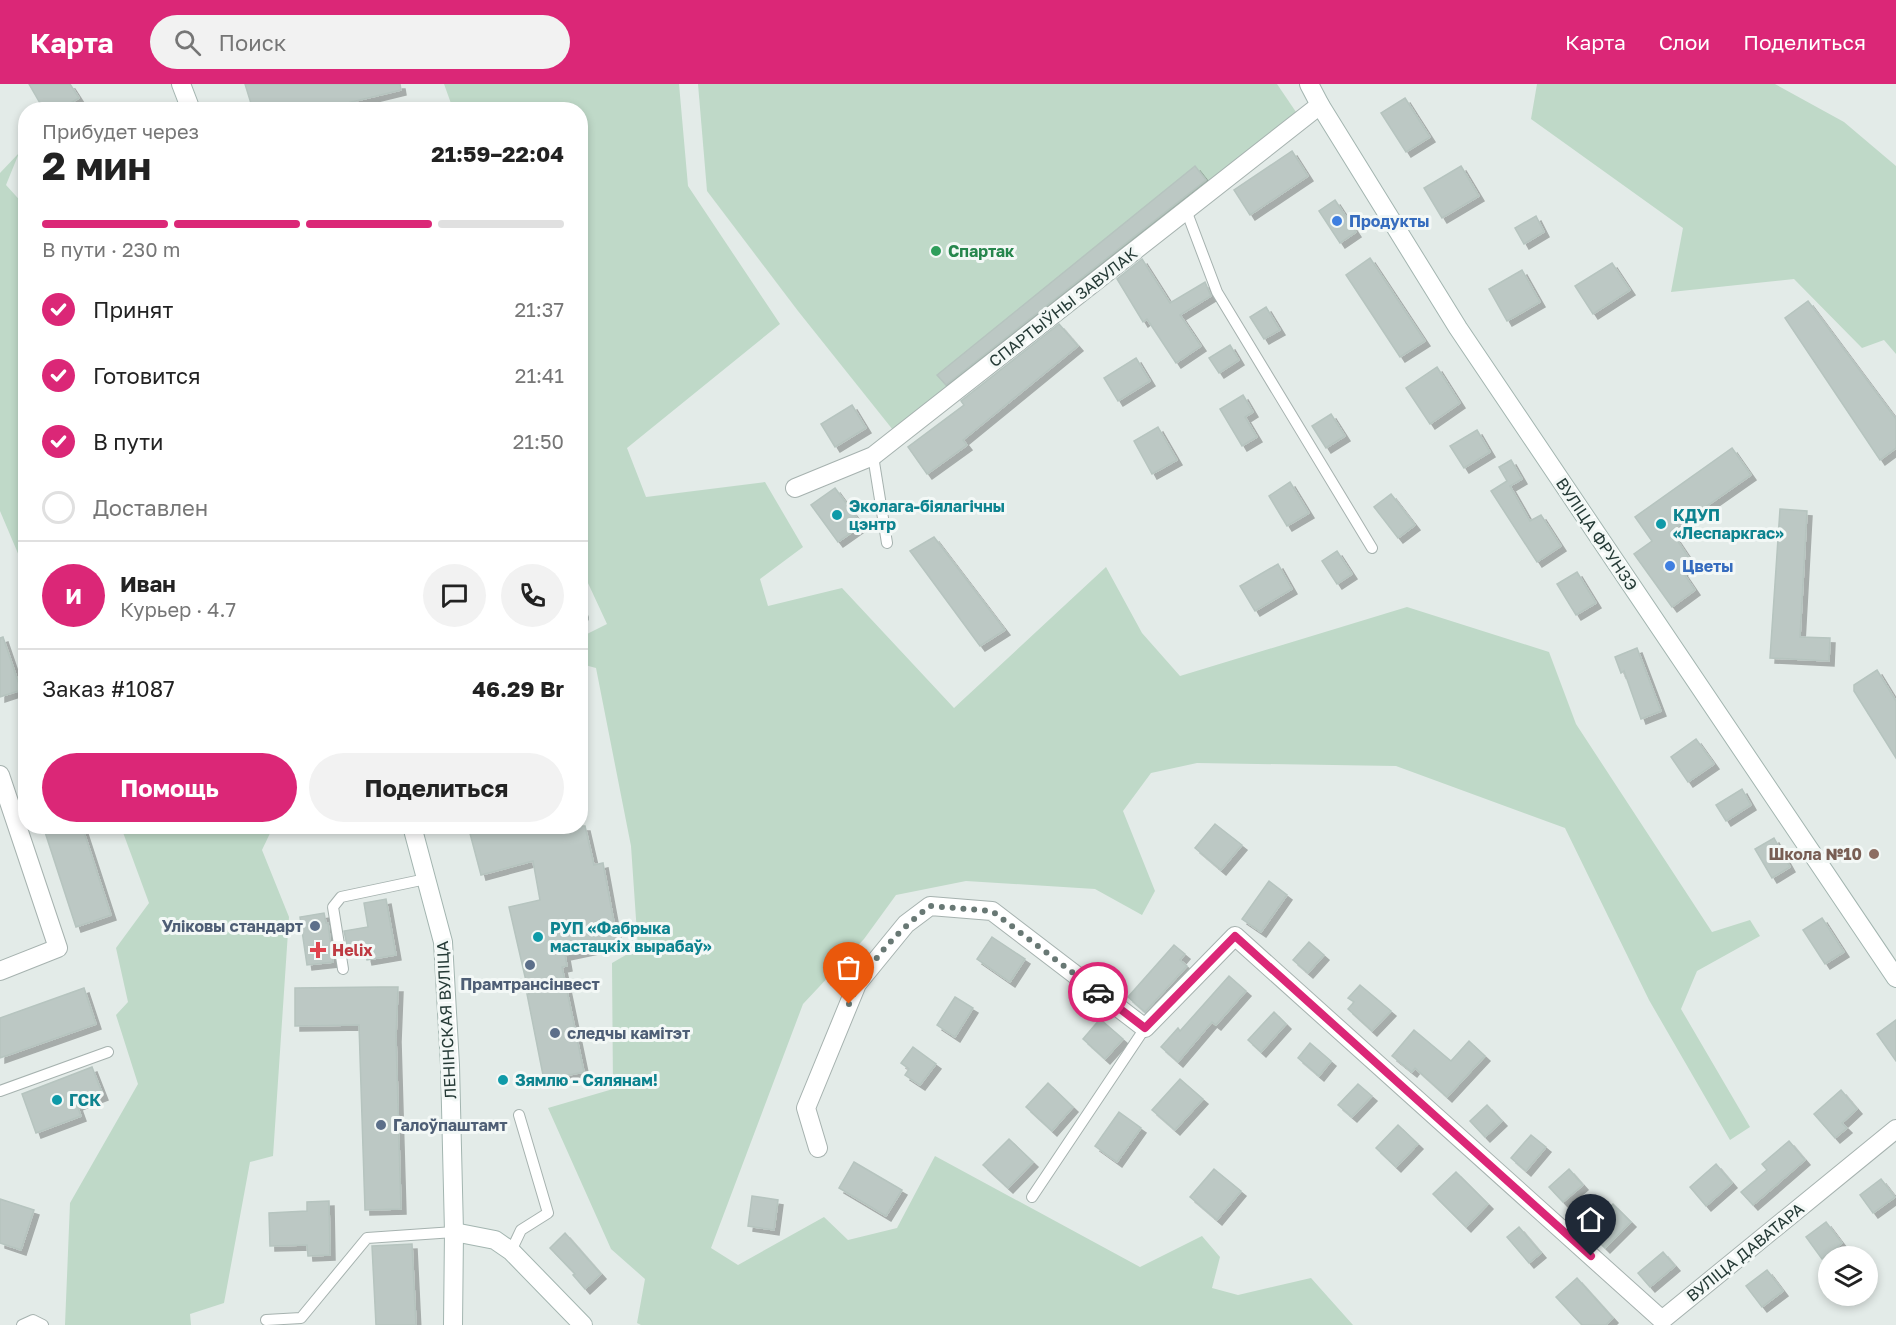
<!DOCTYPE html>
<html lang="ru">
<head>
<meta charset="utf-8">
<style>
  body { margin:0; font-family:"Golos Text",sans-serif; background:#f2f2f2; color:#222; height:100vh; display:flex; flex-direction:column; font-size:22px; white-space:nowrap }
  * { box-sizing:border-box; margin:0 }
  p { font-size:20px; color:#767676 }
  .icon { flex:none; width:33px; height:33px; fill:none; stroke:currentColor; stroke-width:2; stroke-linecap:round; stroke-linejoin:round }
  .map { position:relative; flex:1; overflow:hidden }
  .details { position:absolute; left:18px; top:18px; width:570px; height:732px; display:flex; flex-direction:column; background:#fff; border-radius:24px; box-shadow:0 3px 9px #0003 }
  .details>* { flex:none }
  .controls { position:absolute; left:1818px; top:1162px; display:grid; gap:12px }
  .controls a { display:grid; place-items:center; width:60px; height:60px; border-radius:50%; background:#fff; box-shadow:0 3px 9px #0003; font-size:30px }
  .pin { position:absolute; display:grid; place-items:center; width:51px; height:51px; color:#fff; margin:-62px -26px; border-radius:50% 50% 50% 0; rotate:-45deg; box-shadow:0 0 6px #0007 }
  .pin .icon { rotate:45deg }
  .courier { position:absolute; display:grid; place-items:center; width:60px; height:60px; margin:-30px; border:4px solid #db2777; border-radius:50%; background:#fff; color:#222; box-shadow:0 2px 8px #0007 }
  .head em { font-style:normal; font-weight:700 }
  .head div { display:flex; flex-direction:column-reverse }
  .head { display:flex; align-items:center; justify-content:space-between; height:102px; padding:0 24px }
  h1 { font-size:39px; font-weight:700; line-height:45px }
  .bar { display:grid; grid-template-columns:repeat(4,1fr); gap:9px 6px; align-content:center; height:72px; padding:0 24px }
  .bar i { height:8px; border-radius:4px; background:#e0e0e0 }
  .bar .on { background:#db2777 }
  .bar p { grid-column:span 4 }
  .line { display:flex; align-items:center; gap:15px; padding:0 24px; border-top:2px solid #e0e0e0 }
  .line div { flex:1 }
  .round { display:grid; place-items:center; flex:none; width:63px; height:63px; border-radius:32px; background:#f2f2f2 }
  ol { padding:0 24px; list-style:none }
  li { display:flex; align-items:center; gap:18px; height:66px }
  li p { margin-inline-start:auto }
  li .icon { padding:6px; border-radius:50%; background:#db2777; color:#fff; stroke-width:4 }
  li:last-child { color:#767676 }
  li i { width:33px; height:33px; border:3px solid #e0e0e0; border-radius:50% }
  .action { display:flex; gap:12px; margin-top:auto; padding:12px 24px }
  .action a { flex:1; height:69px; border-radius:36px; background:#db2777; color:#fff; font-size:24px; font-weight:700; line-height:69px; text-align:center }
  .action a+a { background:#f2f2f2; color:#222 }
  header { display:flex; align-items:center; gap:36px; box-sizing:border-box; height:84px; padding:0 30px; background:#db2777; color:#fff }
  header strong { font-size:28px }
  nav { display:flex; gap:33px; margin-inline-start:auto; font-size:21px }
  .search { width:420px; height:54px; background:#f2f2f2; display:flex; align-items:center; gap:15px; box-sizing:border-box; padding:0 21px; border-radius:33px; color:#767676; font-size:22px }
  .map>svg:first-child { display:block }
</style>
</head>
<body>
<header>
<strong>Карта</strong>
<div class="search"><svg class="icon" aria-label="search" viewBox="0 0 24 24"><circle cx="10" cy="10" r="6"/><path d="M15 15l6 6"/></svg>Поиск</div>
<nav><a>Карта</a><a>Слои</a><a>Поделиться</a></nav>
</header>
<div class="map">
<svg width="1896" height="1241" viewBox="0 0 1896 1241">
  <defs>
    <filter id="shadow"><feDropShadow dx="5" dy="5" stdDeviation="0" flood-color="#0004"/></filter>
  </defs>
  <rect width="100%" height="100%" fill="#e3ebe8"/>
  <!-- green -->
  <g fill="#bfd9c8">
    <path d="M 444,0 L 679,0 L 688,102 L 780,240 L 627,364 L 646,413 L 765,398 L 803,463 L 760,495 L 768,522 L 842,504 L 954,624 L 1106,483 L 1142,549 L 1180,592 L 1407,523 L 1549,568 L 1576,640 L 1712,848 L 1750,836 L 1760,852 L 1697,887 L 1681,925 L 1750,1043 L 1730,1056 L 1649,916 L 1565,744 L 1396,682 L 1197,679 L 1151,689 L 1123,727 L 1155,807 L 1142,831 L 1095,805 L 966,797 L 896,811 L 864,855 L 803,920 L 711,1164 L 738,1181 L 824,1133 L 848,1156 L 897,1144 L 935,1072 L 1140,1183 L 1202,1152 L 1220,1173 L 1212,1204 L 1238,1211 L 1311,1194 L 1353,1241 L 641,1241 L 637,1239 L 645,1195 L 611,1165 L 548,1024 L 613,1005 L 612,879 L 638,864 L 631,762 L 596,584 L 581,580 L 581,553 L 607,540 L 581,484 L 580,26 L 453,25 Z"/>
    <path d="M 698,0 L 1277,0 L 1296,28 L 893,346 L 798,227 L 707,107 Z"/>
    <path d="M 1537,0 L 1775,0 L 1844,38 L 1896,82 L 1896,270 L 1884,256 L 1862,264 L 1794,195 L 1671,208 L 1683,144 L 1531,35 Z"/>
    <path d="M 19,69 L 6,101 L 25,122 L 25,486 L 0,427 L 0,89 Z"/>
    <path d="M 121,743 L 273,743 L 262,766 L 289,833 L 273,1072 L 250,1078 L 224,1219 L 190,1230 L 191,1241 L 65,1241 L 70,1119 L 138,1000 L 116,931 L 128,918 L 116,864 L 149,819 Z"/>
  </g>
  <!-- building -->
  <g fill="#bcc8c4" stroke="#b6c4bf" stroke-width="1.5" filter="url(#shadow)">
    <path d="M 29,0 L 70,0 L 79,14 L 59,26 L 44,26 Z"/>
    <path d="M 245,0 L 400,0 L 401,6 L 319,26 L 253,26 Z"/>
    <path d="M 1405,14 L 1430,53 L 1406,68 L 1381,29 Z"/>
    <path d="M 1292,67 L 1308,92 L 1250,131 L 1234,106 Z"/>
    <path d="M 1195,82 L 1206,96 L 946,301 L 937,291 Z"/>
    <path d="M 1461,82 L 1479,112 L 1442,134 L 1424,104 Z"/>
    <path d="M 1335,116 L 1356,148 L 1340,159 L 1319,127 Z"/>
    <path d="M 1536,132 L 1544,148 L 1524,160 L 1515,144 Z"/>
    <path d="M 1370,174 L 1425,257 L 1400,273 L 1346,191 Z"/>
    <path d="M 1142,175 L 1170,219 L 1205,198 L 1211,212 L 1180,231 L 1201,262 L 1176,279 L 1147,235 L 1143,238 L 1117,195 Z"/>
    <path d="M 1612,179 L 1630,206 L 1593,230 L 1575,202 Z"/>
    <path d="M 1522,186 L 1540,218 L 1507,237 L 1489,205 Z"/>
    <path d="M 1808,217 L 1896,335 L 1896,364 L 1880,376 L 1785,234 Z"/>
    <path d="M 1266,223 L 1280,246 L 1264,255 L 1250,233 Z"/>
    <path d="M 1059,240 L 1078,262 L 963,356 L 967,361 L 927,390 L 908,363 L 964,321 L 961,317 Z"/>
    <path d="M 1230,261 L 1239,276 L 1219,289 L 1209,274 Z"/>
    <path d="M 1136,274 L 1150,297 L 1118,317 L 1104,294 Z"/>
    <path d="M 1437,283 L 1460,319 L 1430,340 L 1406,304 Z"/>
    <path d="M 1243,311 L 1253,328 L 1245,333 L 1257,353 L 1242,362 L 1220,325 Z"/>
    <path d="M 852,321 L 866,344 L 835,363 L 821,340 Z"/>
    <path d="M 1331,330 L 1345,352 L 1326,364 L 1312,342 Z"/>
    <path d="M 1158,343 L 1177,376 L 1152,390 L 1134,357 Z"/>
    <path d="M 1477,346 L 1490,368 L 1464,384 L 1450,362 Z"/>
    <path d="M 1732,364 L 1751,391 L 1671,447 L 1691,477 L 1682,487 L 1695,506 L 1672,523 L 1634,470 L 1652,457 L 1635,433 Z"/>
    <path d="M 1511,376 L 1522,395 L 1510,402 L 1530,437 L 1541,431 L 1561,462 L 1537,478 L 1491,407 L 1507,397 L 1499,383 Z"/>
    <path d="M 1290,398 L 1309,429 L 1287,442 L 1269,412 Z"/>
    <path d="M 835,404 L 862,441 L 838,458 L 811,421 Z"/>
    <path d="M 1391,410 L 1415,441 L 1398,454 L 1374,423 Z"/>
    <path d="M 1780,425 L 1807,427 L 1800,553 L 1830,554 L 1829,577 L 1770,574 Z"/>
    <path d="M 934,453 L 1005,546 L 980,562 L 910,467 Z"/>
    <path d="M 1337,467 L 1352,490 L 1337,500 L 1322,477 Z"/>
    <path d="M 1278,480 L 1292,505 L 1255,527 L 1240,502 Z"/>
    <path d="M 1577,488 L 1596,519 L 1576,531 L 1557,500 Z"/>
    <path d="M 3,553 L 21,606 L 0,613 L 0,554 Z"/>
    <path d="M 1637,564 L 1661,627 L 1641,635 L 1624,587 L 1621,589 L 1615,573 Z"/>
    <path d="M 1877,586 L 1896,617 L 1896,674 L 1854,607 L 1854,601 Z"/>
    <path d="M 1696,655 L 1714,680 L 1688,698 L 1671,673 Z"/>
    <path d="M 1742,705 L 1751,721 L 1726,737 L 1716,721 Z"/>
    <path d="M 1215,740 L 1242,761 L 1221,786 L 1195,764 Z"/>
    <path d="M 43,742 L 82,742 L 111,831 L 76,843 Z"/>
    <path d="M 468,742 L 585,742 L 594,781 L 603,779 L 618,860 L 565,871 L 567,882 L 562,883 L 584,988 L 544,996 L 527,910 L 529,910 L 509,823 L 540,816 L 533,777 L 481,791 Z"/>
    <path d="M 1774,754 L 1790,783 L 1772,794 L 1755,765 Z"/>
    <path d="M 1269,797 L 1287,811 L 1261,848 L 1242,835 Z"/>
    <path d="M 386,815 L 396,871 L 367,876 L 363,858 L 347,861 L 344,847 L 368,843 L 364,819 Z"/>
    <path d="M 324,829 L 326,839 L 328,839 L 333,878 L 307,881 L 300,833 Z"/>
    <path d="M 1822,834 L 1844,868 L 1825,880 L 1803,846 Z"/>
    <path d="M 992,853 L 1025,875 L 1010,898 L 977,875 Z"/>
    <path d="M 1309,858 L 1324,871 L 1308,889 L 1293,876 Z"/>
    <path d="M 1174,861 L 1185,870 L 1180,876 L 1187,882 L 1145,928 L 1128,913 Z"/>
    <path d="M 1229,892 L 1246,907 L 1216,941 L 1212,938 L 1178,978 L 1161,963 L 1178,944 L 1180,947 Z"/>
    <path d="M 1360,901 L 1391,927 L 1372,947 L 1348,925 L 1354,918 L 1348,914 Z"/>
    <path d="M 380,903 L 398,903 L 396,953 L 401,1125 L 365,1126 L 359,941 L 295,942 L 295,904 Z"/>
    <path d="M 84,904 L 96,940 L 0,974 L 0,934 Z"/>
    <path d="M 955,913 L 973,924 L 955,953 L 937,941 Z"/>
    <path d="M 1274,928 L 1286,940 L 1261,968 L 1248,956 Z"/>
    <path d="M 1100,935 L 1123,955 L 1105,975 L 1083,955 Z"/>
    <path d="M 1896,936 L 1896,977 L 1877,950 Z"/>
    <path d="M 1414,946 L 1451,977 L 1469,957 L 1485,972 L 1447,1013 L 1415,984 L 1412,988 L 1392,972 Z"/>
    <path d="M 1310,959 L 1331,977 L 1319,992 L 1298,974 Z"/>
    <path d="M 913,963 L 936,980 L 920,1001 L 905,991 L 909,985 L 901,979 Z"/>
    <path d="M 92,983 L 103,1011 L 77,1021 L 81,1032 L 36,1049 L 22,1010 Z"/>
    <path d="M 1180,995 L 1203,1015 L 1175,1046 L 1152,1026 Z"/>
    <path d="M 1048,999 L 1073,1023 L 1052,1047 L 1026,1023 Z"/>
    <path d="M 1358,1000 L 1372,1012 L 1352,1033 L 1338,1021 Z"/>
    <path d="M 1841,1006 L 1857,1025 L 1842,1039 L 1847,1044 L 1835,1054 L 1814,1030 Z"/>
    <path d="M 1487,1021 L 1502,1037 L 1485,1053 L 1470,1037 Z"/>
    <path d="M 1119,1028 L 1141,1044 L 1117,1078 L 1095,1062 Z"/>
    <path d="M 1398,1041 L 1418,1060 L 1396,1083 L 1376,1064 Z"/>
    <path d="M 1531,1051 L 1546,1063 L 1526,1087 L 1511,1074 Z"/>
    <path d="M 1009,1055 L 1033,1078 L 1008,1104 L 983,1081 Z"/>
    <path d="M 1789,1057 L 1805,1076 L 1753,1121 L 1741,1108 L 1767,1086 L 1762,1080 Z"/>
    <path d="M 854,1078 L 902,1106 L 886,1132 L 839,1104 Z"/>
    <path d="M 1716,1080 L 1732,1099 L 1706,1122 L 1690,1103 Z"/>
    <path d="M 1214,1085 L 1241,1107 L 1217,1136 L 1190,1113 Z"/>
    <path d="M 1569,1085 L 1583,1101 L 1563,1118 L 1549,1103 Z"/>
    <path d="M 1456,1088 L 1488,1120 L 1466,1143 L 1433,1110 Z"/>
    <path d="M 1881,1095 L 1895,1113 L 1873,1129 L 1860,1111 Z"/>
    <path d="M 752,1112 L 778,1116 L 774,1146 L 748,1142 Z"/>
    <path d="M 0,1115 L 34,1126 L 21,1166 L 0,1159 Z"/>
    <path d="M 329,1117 L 330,1171 L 308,1172 L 307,1161 L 270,1162 L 269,1129 L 307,1127 L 307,1118 Z"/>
    <path d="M 1613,1120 L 1631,1138 L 1605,1164 L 1587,1146 Z"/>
    <path d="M 1826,1138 L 1842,1159 L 1822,1175 L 1806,1153 Z"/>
    <path d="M 1519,1143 L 1541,1169 L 1529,1179 L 1507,1153 Z"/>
    <path d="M 565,1149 L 601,1190 L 585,1205 L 573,1191 L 575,1190 L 550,1164 Z"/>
    <path d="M 412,1160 L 416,1241 L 376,1241 L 372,1162 Z"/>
    <path d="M 1663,1168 L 1675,1182 L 1650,1203 L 1638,1189 Z"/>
    <path d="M 1767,1186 L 1783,1207 L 1762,1223 L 1746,1202 Z"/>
    <path d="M 1577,1194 L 1613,1234 L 1606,1241 L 1582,1241 L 1556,1213 Z"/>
  </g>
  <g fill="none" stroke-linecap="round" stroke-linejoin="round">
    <defs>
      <g id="lane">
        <path d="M 1186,126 L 1217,208 L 1372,464"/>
        <path d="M 873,372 L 887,459"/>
        <path d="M 580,529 L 583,534"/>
        <path d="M 343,885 L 333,823 L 341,813 L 426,795"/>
        <path d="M 0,1007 L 108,968"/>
        <path d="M 1032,1113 L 1145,944"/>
        <path d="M 511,1167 L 521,1146 L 548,1129 L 519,1031"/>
        <path d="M 266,1236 L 301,1234 L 367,1154 L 454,1148"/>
        <path d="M 22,1241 L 33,1236 L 43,1241"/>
      </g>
      <g id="street">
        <path d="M 795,404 L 873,372 L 1320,21"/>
        <path d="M 0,691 L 58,864 L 0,887"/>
        <path d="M 818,1064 L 806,1024 L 857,900 L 906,840 L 930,822 L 992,827 L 1145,944 L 1235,852 L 1662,1236 L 1896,1045"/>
      </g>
      <g id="secondary">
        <path d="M 181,0 L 191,26"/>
        <path d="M 1309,0 L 1320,21 L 1458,244 L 1896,894"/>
        <path d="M 412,742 L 443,858 L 450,981 L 454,1148 L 453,1241"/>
        <path d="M 454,1148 L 495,1156 L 511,1167 L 583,1241"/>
      </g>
    </defs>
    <!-- lane casing -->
    <use href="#lane" stroke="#a6b2af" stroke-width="12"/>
    <!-- street casing -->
    <use href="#street" stroke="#a6b2af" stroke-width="20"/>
    <!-- secondary casing -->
    <use href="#secondary" stroke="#a3b5b0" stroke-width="20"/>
    <!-- lane -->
    <use href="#lane" stroke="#fff" stroke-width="10"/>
    <!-- street -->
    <use href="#street" stroke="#fff" stroke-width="18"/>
    <!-- secondary -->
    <use href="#secondary" stroke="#fff" stroke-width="18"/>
  </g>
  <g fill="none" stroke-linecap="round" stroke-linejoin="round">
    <!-- done -->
    <path stroke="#687874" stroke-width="6" stroke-dasharray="0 10.8" d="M 849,920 C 865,882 897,847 930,822 L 992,827 L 1098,908"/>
    <!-- route -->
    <path stroke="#db2777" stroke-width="8" d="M 1098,908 L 1145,944 L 1235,852 L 1591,1172"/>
  </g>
  <!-- markers -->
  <g fill="#3f7fe0" stroke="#f3f8f6" stroke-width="2">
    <circle cx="1337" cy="137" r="6"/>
    <circle cx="1670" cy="482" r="6"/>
  </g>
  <circle fill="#2e9e5b" stroke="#f3f8f6" stroke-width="2" cx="936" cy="167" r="6"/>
  <g fill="#0f9aa8" stroke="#f3f8f6" stroke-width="2">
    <circle cx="837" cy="431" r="6"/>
    <circle cx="1661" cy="440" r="6"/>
    <circle cx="538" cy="853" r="6"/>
    <circle cx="503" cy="996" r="6"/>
    <circle cx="57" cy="1016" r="6"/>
  </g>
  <circle fill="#8d6e63" stroke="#f3f8f6" stroke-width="2" cx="1874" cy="770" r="6"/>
  <g fill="#5c6f8a" stroke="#f3f8f6" stroke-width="2">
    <circle cx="315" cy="842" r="6"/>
    <circle cx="530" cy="881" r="6"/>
    <circle cx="555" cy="949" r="6"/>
    <circle cx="381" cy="1041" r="6"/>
  </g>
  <path fill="#e0444e" stroke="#f3f8f6" stroke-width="2" d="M315 857h6v6h6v6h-6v6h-6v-6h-6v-6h6z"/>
  <g text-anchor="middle" stroke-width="6" stroke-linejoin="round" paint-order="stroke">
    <!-- shop labels -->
    <g font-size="16" font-weight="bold" fill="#366cbe" stroke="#f3f8f6" text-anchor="start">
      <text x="1349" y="143">Продукты</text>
      <text x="1682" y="488">Цветы</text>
    </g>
    <!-- leisure labels -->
    <g font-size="16" font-weight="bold" fill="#27864d" stroke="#f3f8f6" text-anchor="start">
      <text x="948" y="173">Спартак</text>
    </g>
    <!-- street labels -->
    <g font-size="16" fill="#253a36" stroke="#f3f8f6">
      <text transform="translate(1063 223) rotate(-38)" y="6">СПАРТЫЎНЫ ЗАВУЛАК</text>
      <text transform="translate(1597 450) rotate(56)" y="6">ВУЛІЦА ФРУНЗЭ</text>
      <text transform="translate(446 936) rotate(-93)" y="6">ЛЕНІНСКАЯ ВУЛІЦА</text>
      <text transform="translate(1745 1168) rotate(-39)" y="6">ВУЛІЦА ДАВАТАРА</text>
    </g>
    <!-- culture labels -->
    <g font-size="16" font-weight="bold" fill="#0d838f" stroke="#f3f8f6" text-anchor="start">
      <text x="849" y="428">Эколага-біялагічны<tspan x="849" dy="18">цэнтр</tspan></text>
      <text x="1673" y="437">КДУП<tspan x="1673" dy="18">«Леспаркгас»</tspan></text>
      <text x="550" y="850">РУП «Фабрыка<tspan x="550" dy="18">мастацкіх вырабаў»</tspan></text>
      <text x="515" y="1002">Зямлю - Сялянам!</text>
      <text x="69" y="1022">ГСК</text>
    </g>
    <!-- education labels -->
    <g font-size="16" font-weight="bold" fill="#785e54" stroke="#f3f8f6" text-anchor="end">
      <text x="1862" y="776">Школа №10</text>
    </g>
    <!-- service labels -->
    <g font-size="16" font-weight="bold" fill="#4e5e75" stroke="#f3f8f6" text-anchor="start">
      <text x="303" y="848" text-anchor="end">Уліковы стандарт</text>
      <text x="530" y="906" text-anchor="middle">Прамтрансінвест</text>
      <text x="567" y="955">следчы камітэт</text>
      <text x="393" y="1047">Галоўпаштамт</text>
    </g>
    <!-- health labels -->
    <g font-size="16" font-weight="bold" fill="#be3a42" stroke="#f3f8f6" text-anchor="start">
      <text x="332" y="872">Helix</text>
    </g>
  </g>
</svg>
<div class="controls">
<a><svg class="icon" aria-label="layers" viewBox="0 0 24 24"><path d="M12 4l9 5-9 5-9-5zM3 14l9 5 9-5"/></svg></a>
</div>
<div class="pin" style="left:849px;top:920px;background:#ea580c"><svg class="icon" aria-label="bag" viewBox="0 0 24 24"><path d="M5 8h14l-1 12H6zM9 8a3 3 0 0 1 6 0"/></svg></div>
<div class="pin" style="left:1591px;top:1172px;background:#1f2937"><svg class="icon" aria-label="home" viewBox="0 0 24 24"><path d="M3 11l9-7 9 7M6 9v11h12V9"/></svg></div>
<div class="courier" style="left:1098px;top:908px"><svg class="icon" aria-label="car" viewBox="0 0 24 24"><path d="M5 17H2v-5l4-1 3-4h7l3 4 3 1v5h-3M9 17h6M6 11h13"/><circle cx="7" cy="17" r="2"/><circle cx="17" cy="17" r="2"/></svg></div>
<section class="details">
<div class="head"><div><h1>2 мин</h1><p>Прибудет через</p></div><em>21:59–22:04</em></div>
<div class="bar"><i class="on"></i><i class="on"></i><i class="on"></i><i></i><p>В пути · 230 m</p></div>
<ol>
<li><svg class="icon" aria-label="check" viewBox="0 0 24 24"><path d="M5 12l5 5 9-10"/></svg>Принят<p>21:37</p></li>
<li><svg class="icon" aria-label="check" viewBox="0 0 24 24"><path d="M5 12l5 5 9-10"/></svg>Готовится<p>21:41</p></li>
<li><svg class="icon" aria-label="check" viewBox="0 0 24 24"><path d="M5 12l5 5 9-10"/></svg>В пути<p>21:50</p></li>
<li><i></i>Доставлен</li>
</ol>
<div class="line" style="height:108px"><b class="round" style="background:#db2777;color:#fff">И</b><div><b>Иван</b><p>Курьер · 4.7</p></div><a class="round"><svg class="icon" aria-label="chat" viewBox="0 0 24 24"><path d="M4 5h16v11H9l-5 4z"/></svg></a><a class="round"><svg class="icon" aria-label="phone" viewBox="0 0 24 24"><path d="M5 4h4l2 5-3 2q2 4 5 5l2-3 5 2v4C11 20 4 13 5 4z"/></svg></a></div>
<div class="line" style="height:78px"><div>Заказ #1087</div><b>46.29 Br</b></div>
<div class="action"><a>Помощь</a><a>Поделиться</a></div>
</section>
</div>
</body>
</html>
